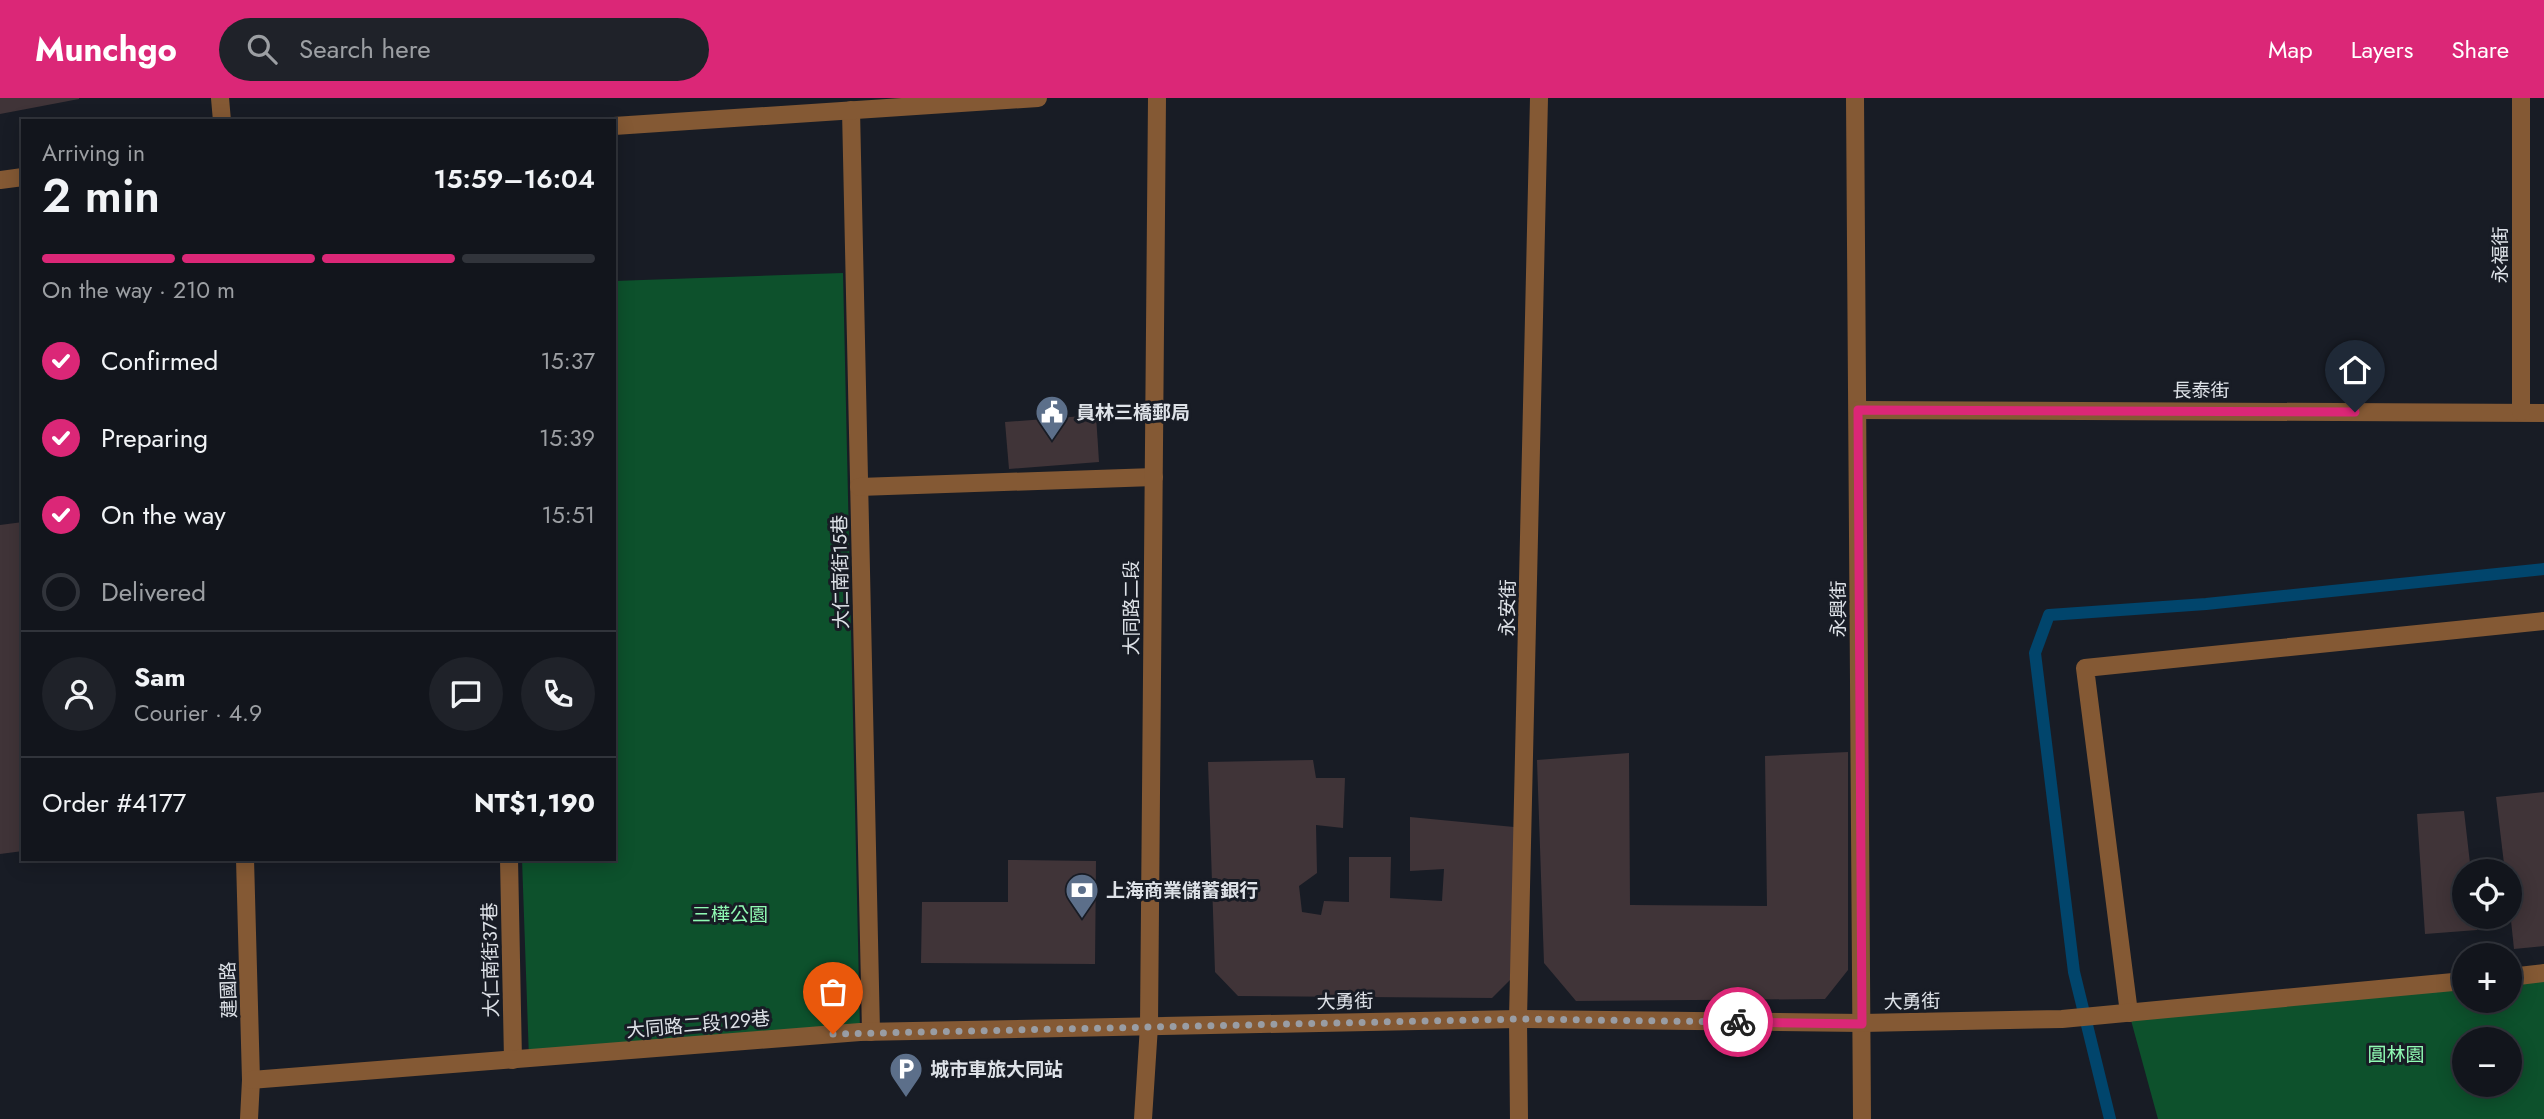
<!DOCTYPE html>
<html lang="en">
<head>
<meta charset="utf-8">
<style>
  body { margin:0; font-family:Jost,"Noto Sans TC",sans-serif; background:#1f2229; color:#f1f3f6; height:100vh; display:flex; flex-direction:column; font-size:26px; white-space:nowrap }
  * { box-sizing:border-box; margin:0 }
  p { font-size:23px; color:#9c9fa3 }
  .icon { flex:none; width:38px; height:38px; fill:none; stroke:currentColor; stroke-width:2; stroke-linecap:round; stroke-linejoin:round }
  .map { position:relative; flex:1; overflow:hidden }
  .panel { position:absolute; left:21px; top:21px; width:595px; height:742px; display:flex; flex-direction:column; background:#12151c; border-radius:0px; box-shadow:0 4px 18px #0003,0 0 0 2px #31343b }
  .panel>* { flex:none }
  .tools { position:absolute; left:2452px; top:761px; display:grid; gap:14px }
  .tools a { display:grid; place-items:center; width:70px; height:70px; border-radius:50%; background:#12151c; box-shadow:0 4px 18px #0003,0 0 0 2px #31343b; font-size:35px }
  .pin { position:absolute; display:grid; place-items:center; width:60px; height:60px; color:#fff; margin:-72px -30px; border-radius:50% 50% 50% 0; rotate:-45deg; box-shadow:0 0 7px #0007 }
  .pin .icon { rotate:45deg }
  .courier { position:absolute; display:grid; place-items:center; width:70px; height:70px; margin:-35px; border:5px solid #db2777; border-radius:50%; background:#fff; color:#222; box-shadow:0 2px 9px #0007 }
  .summary em { font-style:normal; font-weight:600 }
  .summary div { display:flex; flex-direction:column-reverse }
  .summary { display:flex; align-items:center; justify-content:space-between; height:119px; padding:0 21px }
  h1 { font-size:46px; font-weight:600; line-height:52px }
  .bar { display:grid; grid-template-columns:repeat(4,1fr); gap:10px 7px; align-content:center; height:84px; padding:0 21px }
  .bar i { height:9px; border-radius:5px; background:#31343b }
  .bar .on { background:#db2777 }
  .bar p { grid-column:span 4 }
  .line { display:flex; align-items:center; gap:18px; padding:0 21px; border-top:2px solid #31343b }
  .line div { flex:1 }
  .round { display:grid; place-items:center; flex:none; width:74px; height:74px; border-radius:37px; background:#1f2229 }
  ol { padding:0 21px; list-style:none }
  li { display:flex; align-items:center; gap:21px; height:77px }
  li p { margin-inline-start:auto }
  li .icon { padding:7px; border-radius:50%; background:#db2777; color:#fff; stroke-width:4 }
  li:last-child { color:#9c9fa3 }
  li i { width:38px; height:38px; border:4px solid #31343b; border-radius:50% }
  header { display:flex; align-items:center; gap:42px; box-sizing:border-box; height:98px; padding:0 35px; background:#db2777; color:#fff }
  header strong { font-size:33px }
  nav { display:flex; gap:38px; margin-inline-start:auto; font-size:24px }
  .search { width:490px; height:63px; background:#1f2229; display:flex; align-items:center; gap:18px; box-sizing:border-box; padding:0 24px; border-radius:38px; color:#9c9fa3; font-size:26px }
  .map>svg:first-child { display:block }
</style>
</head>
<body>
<header>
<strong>Munchgo</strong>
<div class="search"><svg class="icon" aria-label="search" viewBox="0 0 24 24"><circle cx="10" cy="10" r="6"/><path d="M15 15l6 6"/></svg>Search here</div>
<nav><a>Map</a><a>Layers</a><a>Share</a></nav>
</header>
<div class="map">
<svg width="2544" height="1021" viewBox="0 0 2544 1021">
  <rect width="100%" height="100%" fill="#181c25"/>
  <!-- green -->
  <g fill="#0d512c" fill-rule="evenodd">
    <path d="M 843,175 L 860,934 L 529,961 L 522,761 L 614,761 L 614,183 Z"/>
    <path d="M 2544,875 L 2544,1021 L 2158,1021 L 2129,915 L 2464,883 L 2464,903 L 2510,903 L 2510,879 ZM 2464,942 L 2510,942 L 2510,987 L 2464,987 Z"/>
  </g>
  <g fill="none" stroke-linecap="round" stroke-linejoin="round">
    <!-- stream -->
    <path stroke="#01456c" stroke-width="12" d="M 2110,1021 L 2074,874 L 2035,555 L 2049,517 L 2206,506 L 2544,471"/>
  </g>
  <!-- building -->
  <g fill="#403438">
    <path d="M 0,0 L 79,0 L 79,1 L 0,16 Z"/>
    <path d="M 1096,317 L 1099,364 L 1009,371 L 1005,324 Z"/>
    <path d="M 23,424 L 23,753 L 0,756 L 0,427 Z"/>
    <path d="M 1848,654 L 1848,872 L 1825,901 L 1576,903 L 1544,865 L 1537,662 L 1629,655 L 1630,807 L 1767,808 L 1765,658 Z"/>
    <path d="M 1313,662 L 1316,680 L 1345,680 L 1343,730 L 1316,727 L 1317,775 L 1299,788 L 1302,814 L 1321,817 L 1324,803 L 1349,804 L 1349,759 L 1391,759 L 1390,800 L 1442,803 L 1444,771 L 1410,773 L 1410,719 L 1514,729 L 1515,877 L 1492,900 L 1238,898 L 1215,874 L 1208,664 Z"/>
    <path d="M 2544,694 L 2544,848 L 2514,851 L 2510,813 L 2510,774 L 2505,774 L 2496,699 Z"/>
    <path d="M 2464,713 L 2471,774 L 2464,774 L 2464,819 L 2477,819 L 2477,832 L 2425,836 L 2417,716 Z"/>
    <path d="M 1008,762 L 1096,763 L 1095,866 L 921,865 L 922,804 L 1008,804 Z"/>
  </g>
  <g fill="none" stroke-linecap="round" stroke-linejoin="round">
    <!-- street -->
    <g stroke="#845934" stroke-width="18">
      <path d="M 220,0 L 222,23"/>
      <path d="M 1855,0 L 1862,1021"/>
      <path d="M 851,12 L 871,934"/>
      <path d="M 614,28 L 1038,0"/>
      <path d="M 0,82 L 23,79"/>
      <path d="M 1858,312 L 2544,315"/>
      <path d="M 2521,314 L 2521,0"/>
      <path d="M 859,389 L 1154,379"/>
      <path d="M 245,761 L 251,982 L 249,1021"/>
      <path d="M 509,761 L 513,962"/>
      <path d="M 2510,879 L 2544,875"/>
      <path d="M 2129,915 L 2085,570 L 2544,523"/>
      <path d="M 251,982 L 860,934 L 1518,921 L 1862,925 L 2062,921 L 2464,883"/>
      <path d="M 1143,1021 L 1149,928 L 1157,0"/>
      <path d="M 1519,1021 L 1518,921 L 1539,0"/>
    </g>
  </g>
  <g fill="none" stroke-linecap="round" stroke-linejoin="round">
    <!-- done -->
    <path stroke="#999da4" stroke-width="7" stroke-dasharray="0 12.6" d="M 833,936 L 1518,921 L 1738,924"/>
    <!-- route -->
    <path stroke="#db2777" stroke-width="9" d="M 1738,924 L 1862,926 L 1858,312 L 2355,314"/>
  </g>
  <!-- icons -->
  <defs>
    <symbol id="civic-pin" viewBox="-11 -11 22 30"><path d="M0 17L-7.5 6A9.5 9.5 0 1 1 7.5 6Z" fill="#5c6f8a" stroke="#181c25"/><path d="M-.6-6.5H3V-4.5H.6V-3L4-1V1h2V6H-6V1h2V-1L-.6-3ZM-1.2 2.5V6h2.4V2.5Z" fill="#fff"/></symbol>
    <symbol id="bank-pin" viewBox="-11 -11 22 30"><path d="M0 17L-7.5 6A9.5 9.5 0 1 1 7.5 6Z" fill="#5c6f8a" stroke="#181c25"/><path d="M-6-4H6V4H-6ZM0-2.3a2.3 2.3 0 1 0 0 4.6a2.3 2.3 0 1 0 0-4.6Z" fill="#fff"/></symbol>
    <symbol id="parking-pin" viewBox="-11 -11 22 30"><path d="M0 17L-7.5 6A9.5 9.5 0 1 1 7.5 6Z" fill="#5c6f8a" stroke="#181c25"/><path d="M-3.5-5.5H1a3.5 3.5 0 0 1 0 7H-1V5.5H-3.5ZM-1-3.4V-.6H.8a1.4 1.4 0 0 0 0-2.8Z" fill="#fff"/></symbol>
  </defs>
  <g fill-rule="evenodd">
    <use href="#civic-pin" x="1033" y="295" width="38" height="52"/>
    <use href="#bank-pin" x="1063" y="773" width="38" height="52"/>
    <use href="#parking-pin" x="887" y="952" width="38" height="52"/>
  </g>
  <g text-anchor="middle" stroke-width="6" stroke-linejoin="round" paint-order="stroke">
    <!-- street labels -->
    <g font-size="19" fill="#dee2e8" stroke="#181c25">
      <text transform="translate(2500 157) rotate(-90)" y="7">永福街</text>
      <text x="2201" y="299">長泰街</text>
      <text transform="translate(840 474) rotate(-91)" y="7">大仁南街15巷</text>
      <text transform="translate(1131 510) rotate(-90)" y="7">大同路二段</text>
      <text transform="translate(1507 510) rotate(-89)" y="7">永安街</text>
      <text transform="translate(1838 511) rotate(-90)" y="7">永興街</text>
      <text transform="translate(490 862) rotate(-91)" y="7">大仁南街37巷</text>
      <text transform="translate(228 892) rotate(-92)" y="7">建國路</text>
      <text transform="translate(1345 903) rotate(-1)" y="7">大勇街</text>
      <text transform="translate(1912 903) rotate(-1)" y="7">大勇街</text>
      <text transform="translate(698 926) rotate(-5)" y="7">大同路二段129巷</text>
    </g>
    <!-- poi labels -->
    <g font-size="19" font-weight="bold" fill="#dee2e8" stroke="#181c25" text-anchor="start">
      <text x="1076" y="321">員林三橋郵局</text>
      <text x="1106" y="799">上海商業儲蓄銀行</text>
      <text x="930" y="978">城市車旅大同站</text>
    </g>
    <!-- park labels -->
    <g font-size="19" fill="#90fbb4" stroke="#181c25">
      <text x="730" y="823">三樺公園</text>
      <text x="2396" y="963">圓林園</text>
    </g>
  </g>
</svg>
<div class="tools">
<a><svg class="icon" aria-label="locate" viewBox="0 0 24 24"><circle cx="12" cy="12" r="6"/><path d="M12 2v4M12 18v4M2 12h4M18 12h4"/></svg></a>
<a>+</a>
<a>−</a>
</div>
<div class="pin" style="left:833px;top:936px;background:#ea580c"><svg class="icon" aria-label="bag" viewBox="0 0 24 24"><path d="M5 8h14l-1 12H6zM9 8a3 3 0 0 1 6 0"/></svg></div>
<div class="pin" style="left:2355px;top:314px;background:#1f2937"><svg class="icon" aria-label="home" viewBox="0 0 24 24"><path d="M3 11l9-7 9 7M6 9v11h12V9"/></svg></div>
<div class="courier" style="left:1738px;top:924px"><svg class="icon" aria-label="bike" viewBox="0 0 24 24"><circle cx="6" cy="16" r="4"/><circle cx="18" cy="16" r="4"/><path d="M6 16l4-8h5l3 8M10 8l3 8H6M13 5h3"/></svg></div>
<section class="panel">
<div class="summary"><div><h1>2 min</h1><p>Arriving in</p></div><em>15:59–16:04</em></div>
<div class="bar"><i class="on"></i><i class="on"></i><i class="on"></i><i></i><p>On the way · 210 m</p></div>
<ol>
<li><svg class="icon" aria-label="check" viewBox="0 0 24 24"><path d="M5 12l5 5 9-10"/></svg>Confirmed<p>15:37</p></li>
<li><svg class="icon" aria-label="check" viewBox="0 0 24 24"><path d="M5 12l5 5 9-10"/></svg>Preparing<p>15:39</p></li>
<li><svg class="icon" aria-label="check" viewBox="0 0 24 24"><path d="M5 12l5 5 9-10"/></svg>On the way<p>15:51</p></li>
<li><i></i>Delivered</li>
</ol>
<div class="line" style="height:126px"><a class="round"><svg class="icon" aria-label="person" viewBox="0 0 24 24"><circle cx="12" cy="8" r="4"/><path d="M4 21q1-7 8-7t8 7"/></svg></a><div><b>Sam</b><p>Courier · 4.9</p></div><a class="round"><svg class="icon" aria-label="chat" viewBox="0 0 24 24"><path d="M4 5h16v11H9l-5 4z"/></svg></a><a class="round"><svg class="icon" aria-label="phone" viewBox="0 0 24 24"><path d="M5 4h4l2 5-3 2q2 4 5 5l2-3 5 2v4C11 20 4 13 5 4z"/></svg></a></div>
<div class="line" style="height:91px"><div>Order #4177</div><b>NT$1,190</b></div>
</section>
</div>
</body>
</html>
